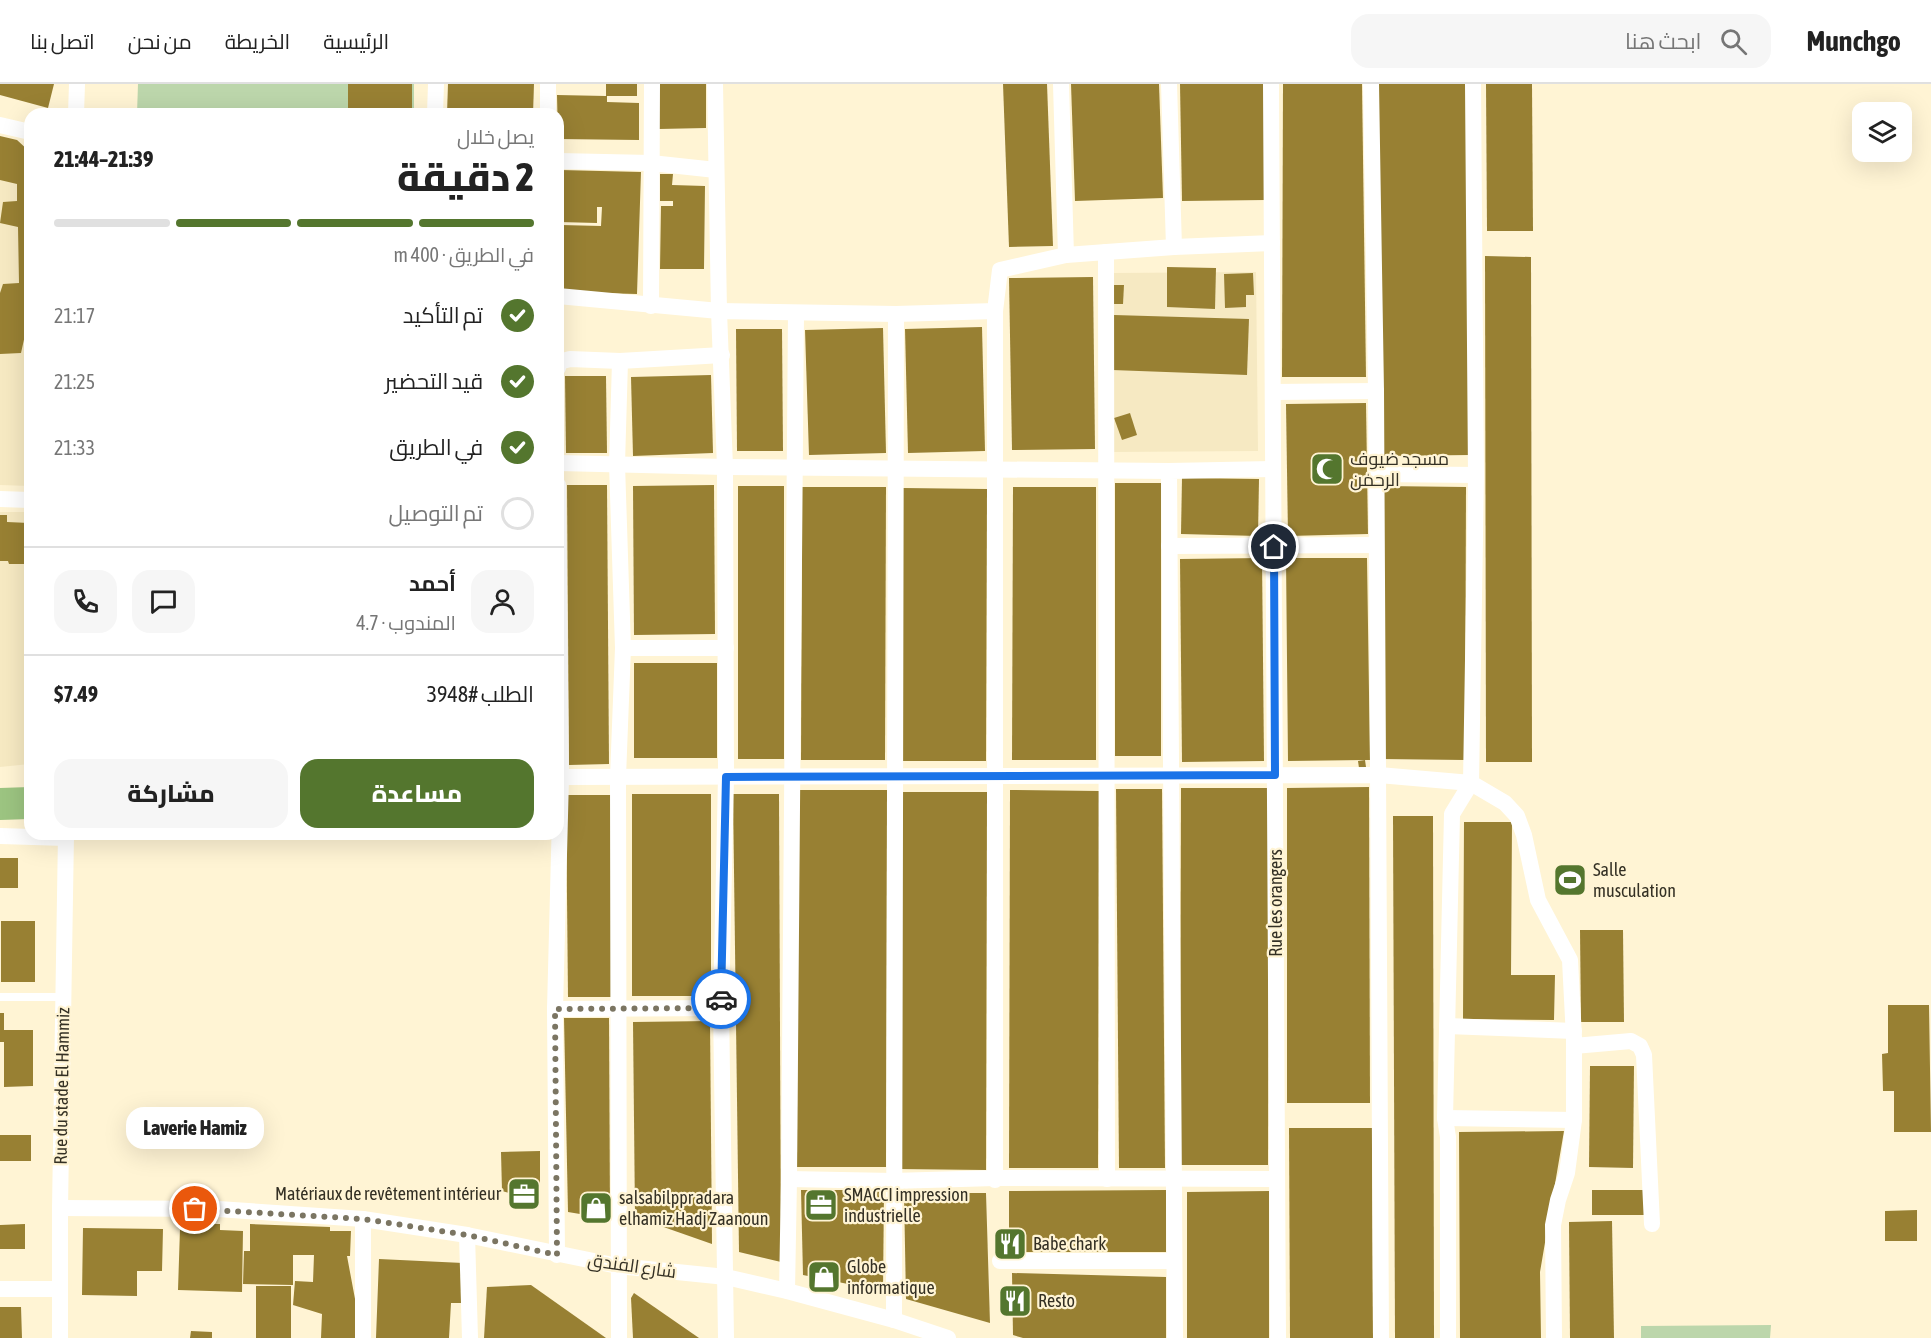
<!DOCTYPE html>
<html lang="ar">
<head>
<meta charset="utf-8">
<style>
  body { margin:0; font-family:"Asap Condensed",Cairo,sans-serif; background:#f6f6f6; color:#222; direction:rtl; height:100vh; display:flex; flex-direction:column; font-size:22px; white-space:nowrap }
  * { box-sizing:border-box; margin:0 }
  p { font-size:20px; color:#767676 }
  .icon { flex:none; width:33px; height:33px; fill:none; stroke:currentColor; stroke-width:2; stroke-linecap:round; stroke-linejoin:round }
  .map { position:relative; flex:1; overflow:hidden; direction:ltr }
  .drawer { position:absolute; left:24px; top:24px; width:540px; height:732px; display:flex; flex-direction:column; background:#fff; border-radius:18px; box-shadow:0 6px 24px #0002; direction:rtl }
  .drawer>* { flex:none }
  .buttons { position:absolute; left:1852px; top:18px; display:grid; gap:12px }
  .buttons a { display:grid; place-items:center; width:60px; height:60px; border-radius:12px; background:#fff; box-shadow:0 6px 24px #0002; font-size:30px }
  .pin { position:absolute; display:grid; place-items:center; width:51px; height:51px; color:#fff; margin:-26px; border:3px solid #fff; border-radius:50%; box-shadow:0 2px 6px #0007 }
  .courier { position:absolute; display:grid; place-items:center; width:60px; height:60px; margin:-30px; border:4px solid #1a73e8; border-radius:50%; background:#fff; color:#222; box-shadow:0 2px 8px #0007 }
  .bubble { position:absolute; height:42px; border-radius:18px; background:#fff; box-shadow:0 6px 24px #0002; font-size:20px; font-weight:800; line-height:42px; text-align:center; direction:rtl }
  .headline em { font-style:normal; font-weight:800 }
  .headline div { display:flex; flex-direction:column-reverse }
  .headline { display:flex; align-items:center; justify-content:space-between; height:102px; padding:0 30px }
  h1 { font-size:39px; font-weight:800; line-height:45px }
  .bar { display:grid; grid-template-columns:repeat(4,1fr); gap:9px 6px; align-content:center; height:72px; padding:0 30px }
  .bar i { height:8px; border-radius:4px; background:#e0e0e0 }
  .bar .selected { background:#54762e }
  .bar p { grid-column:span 4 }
  .line { display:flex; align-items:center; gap:15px; padding:0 30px; border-top:2px solid #e0e0e0 }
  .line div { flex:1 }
  .round { display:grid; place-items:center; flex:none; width:63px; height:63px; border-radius:18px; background:#f6f6f6 }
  ol { padding:0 30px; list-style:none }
  li { display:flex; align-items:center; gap:18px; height:66px }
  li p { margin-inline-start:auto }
  li .icon { padding:6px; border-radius:50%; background:#54762e; color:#fff; stroke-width:4 }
  li:last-child { color:#767676 }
  li i { width:33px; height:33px; border:3px solid #e0e0e0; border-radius:50% }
  .action { display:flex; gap:12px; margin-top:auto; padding:12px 30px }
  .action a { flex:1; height:69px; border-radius:18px; background:#54762e; color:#fff; font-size:24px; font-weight:800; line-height:69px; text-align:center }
  .action a+a { background:#f6f6f6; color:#222 }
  header { display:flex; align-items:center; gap:36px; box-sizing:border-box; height:84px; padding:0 30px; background:#fff; border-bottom:2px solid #e0e0e0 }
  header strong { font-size:28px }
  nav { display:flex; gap:33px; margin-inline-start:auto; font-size:21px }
  .search { width:420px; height:54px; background:#f6f6f6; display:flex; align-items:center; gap:15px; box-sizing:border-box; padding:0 21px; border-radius:18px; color:#767676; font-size:22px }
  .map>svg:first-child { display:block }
</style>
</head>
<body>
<header>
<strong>Munchgo</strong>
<div class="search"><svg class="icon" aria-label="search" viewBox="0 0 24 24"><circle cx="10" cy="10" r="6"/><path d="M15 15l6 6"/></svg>ابحث هنا</div>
<nav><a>الرئيسية</a><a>الخريطة</a><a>من نحن</a><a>اتصل بنا</a></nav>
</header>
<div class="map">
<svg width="1931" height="1254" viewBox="0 0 1931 1254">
  <rect width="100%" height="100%" fill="#fff4d4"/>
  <!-- built -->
  <g fill="#f6e9c2">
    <path d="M 0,64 L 30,80 L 30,402 L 0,401 Z"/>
    <path d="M 1256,188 L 1258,367 L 1113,368 L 1112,189 Z"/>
    <path d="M 0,428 L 30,428 L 30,680 L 0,683 L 0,692 Z"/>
  </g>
  <!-- green -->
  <g fill="#bcd6ab">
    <path d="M 138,0 L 414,0 L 414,30 L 137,30 Z"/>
    <path d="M 1771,1241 L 1770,1254 L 1641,1254 L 1641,1242 Z"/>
  </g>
  <!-- forest -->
  <path fill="#9cc481" d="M 30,703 L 30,735 L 0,736 L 0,704 Z"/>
  <!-- building -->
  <g fill="#988033">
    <path d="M 0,0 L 54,0 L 48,24 L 0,11 Z"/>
    <rect x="348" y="0" width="64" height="30"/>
    <path d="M 448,0 L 534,0 L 533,30 L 447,30 Z"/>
    <path d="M 606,0 L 637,0 L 637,12 L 607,12 L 607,18 L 639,19 L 639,56 L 558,55 L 557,11 L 606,12 Z"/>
    <path d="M 659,0 L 706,0 L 706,44 L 659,45 Z"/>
    <path d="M 1003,0 L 1047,0 L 1053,162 L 1009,163 Z"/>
    <path d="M 1071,0 L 1159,0 L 1163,114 L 1075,117 Z"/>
    <path d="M 1180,0 L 1264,0 L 1266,116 L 1182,117 Z"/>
    <path d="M 1283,0 L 1362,0 L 1366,293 L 1282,293 Z"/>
    <path d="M 1376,0 L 1466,0 L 1470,371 L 1380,372 Z"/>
    <path d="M 1486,0 L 1532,0 L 1533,147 L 1487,147 Z"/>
    <path d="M 0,52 L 17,56 L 30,68 L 30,251 L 25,251 L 21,269 L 0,270 L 0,209 L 3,200 L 19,199 L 18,143 L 0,139 L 3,118 L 17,117 L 17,100 L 0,96 Z"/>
    <path d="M 560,86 L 641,88 L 637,210 L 558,208 L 558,169 L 561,169 L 561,141 L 601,142 L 602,123 L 597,123 L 597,139 L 559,138 Z"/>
    <path d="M 660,90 L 673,90 L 672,101 L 705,102 L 704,185 L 660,185 L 661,122 L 673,122 L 673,117 L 660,117 Z"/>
    <path d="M 1485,172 L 1531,173 L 1532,678 L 1486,678 Z"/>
    <path d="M 1167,183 L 1216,184 L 1215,225 L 1167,223 Z"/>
    <path d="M 1253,189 L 1254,211 L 1246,211 L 1246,223 L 1225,224 L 1224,190 Z"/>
    <path d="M 1093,193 L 1095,365 L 1012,366 L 1009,194 Z"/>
    <path d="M 1113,201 L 1124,201 L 1123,220 L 1112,220 Z"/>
    <path d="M 1114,231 L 1249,235 L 1247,291 L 1112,286 Z"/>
    <path d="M 982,243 L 985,367 L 908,369 L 905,245 Z"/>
    <path d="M 883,244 L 886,369 L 809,371 L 805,246 Z"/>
    <path d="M 736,245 L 782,245 L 783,367 L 737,367 Z"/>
    <path d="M 711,291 L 713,369 L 633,372 L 631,293 Z"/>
    <path d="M 565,292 L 606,292 L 607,369 L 566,369 Z"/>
    <path d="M 1366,319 L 1368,450 L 1288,452 L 1286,320 Z"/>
    <path d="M 1130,329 L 1137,351 L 1122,356 L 1114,334 Z"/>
    <path d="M 1182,394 L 1259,395 L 1258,452 L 1181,450 Z"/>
    <rect x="1115" y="399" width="46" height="273"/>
    <path d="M 567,401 L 607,401 L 609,680 L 569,681 Z"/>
    <path d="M 714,401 L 715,550 L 634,551 L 633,402 Z"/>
    <rect x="738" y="402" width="46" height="273"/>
    <path d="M 1382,402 L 1466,403 L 1465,676 L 1381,675 Z"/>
    <path d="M 802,403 L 886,403 L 885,676 L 801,676 Z"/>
    <path d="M 1013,403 L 1096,403 L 1096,676 L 1012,676 Z"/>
    <path d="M 903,404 L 987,405 L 986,677 L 903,677 Z"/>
    <path d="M 0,431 L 7,431 L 7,438 L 29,439 L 27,480 L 9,480 L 8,477 L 0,477 Z"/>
    <path d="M 1262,474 L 1264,677 L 1182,678 L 1180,475 Z"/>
    <path d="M 1286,474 L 1367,474 L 1370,676 L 1365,676 L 1367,690 L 1360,691 L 1358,677 L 1365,676 L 1288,677 Z"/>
    <rect x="634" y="579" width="83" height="95"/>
    <path d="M 1369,703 L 1370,1019 L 1287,1019 L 1287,704 Z"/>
    <path d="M 1181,704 L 1269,704 L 1268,1081 L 1180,1081 Z"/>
    <path d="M 1116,705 L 1162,705 L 1165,1084 L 1119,1084 Z"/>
    <path d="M 798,706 L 887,706 L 886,1083 L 797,1083 Z"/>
    <path d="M 1010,706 L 1099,707 L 1098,1084 L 1009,1084 Z"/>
    <path d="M 898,708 L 987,708 L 986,1086 L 897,1085 Z"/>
    <rect x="632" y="710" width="79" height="202"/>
    <path d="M 733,710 L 779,710 L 781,1178 L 739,1168 Z"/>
    <path d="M 566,711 L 611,711 L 612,913 L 568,913 Z"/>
    <path d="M 1393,732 L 1433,732 L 1434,1254 L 1395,1254 Z"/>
    <path d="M 1464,738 L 1512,738 L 1511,891 L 1555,891 L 1554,936 L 1463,935 Z"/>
    <rect x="0" y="774" width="18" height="30"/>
    <rect x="1" y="837" width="34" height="61"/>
    <path d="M 1580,846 L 1623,846 L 1624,938 L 1581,938 Z"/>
    <path d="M 1888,921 L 1929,921 L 1931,1048 L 1894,1048 L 1894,1007 L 1883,1007 L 1882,970 L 1888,969 Z"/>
    <path d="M 0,929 L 4,929 L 4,946 L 33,946 L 33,1002 L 4,1003 L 4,958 L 0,958 Z"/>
    <path d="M 564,934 L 609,934 L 610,1135 L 568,1128 Z"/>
    <path d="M 710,937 L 712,1160 L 635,1133 L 633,938 Z"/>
    <path d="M 1590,982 L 1634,982 L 1633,1084 L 1589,1083 Z"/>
    <path d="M 1289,1044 L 1372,1044 L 1373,1254 L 1290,1254 Z"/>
    <path d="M 1564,1047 L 1540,1188 L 1541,1254 L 1460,1254 L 1459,1048 Z"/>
    <rect x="0" y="1051" width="31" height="26"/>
    <path d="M 540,1067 L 540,1118 L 502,1107 L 501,1068 Z"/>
    <path d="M 801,1106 L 884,1106 L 883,1207 L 803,1191 Z"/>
    <path d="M 1166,1106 L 1166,1168 L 1009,1168 L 1009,1107 Z"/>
    <rect x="1592" y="1106" width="56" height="25"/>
    <path d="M 1269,1107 L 1269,1254 L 1187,1254 L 1187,1108 Z"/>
    <path d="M 904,1109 L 986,1109 L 990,1239 L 906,1215 Z"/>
    <path d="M 1917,1126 L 1917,1157 L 1885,1157 L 1885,1127 Z"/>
    <path d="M 1612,1137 L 1614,1254 L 1570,1254 L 1569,1138 Z"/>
    <path d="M 25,1140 L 25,1165 L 0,1165 L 0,1141 Z"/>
    <path d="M 205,1140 L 220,1140 L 220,1146 L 243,1147 L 242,1208 L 178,1206 L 180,1145 L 205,1145 Z"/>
    <path d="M 250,1140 L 330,1143 L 330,1147 L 351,1147 L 350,1172 L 347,1172 L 358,1231 L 357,1254 L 321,1254 L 322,1230 L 293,1221 L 295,1197 L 313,1198 L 314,1171 L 293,1171 L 293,1201 L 243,1200 L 244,1167 L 250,1167 Z"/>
    <path d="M 83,1144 L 163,1145 L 162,1187 L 137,1187 L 137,1212 L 82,1211 Z"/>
    <path d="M 379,1175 L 463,1179 L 461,1219 L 451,1219 L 449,1254 L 376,1254 Z"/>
    <path d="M 1012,1189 L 1166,1193 L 1166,1254 L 1023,1254 L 1013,1251 Z"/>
    <path d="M 531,1201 L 606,1254 L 484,1254 L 487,1203 Z"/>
    <rect x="256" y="1202" width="35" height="52"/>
    <path d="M 634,1209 L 699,1254 L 633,1254 L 631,1214 Z"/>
    <path d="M 0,1223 L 21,1223 L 22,1254 L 0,1254 Z"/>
    <path d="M 191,1247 L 212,1248 L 212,1254 L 190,1254 Z"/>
  </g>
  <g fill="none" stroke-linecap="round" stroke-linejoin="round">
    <!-- service -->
    <path stroke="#fff" stroke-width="8" d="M 0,913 L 63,913"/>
    <!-- minor -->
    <g stroke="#fff" stroke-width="16">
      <path d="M 548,0 L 548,30"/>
      <path d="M 1169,0 L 1174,163"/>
      <path d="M 1271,0 L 1278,1254"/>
      <path d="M 1371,0 L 1376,307 L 1381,1254"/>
      <path d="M 76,30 L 77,0"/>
      <path d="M 435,30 L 436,0"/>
      <path d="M 0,41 L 30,48"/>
      <path d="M 558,77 L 651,79 L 716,86"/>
      <path d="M 1106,168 L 1107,1095"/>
      <path d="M 1066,171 L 1174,163 L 1272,159"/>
      <path d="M 558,212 L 719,227 L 715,0"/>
      <path d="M 651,222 L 652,0"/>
      <path d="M 558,284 L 559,278 L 570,275 L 620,277 L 722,271"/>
      <path d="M 1273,308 L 1376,307"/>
      <path d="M 558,379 L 725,383 L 1169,387"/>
      <path d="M 1376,390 L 1476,391"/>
      <path d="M 0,415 L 30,416"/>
      <path d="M 1169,462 L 1376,461"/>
      <path d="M 623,564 L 726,564"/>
      <path d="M 561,693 L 1379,691 L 1471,699 L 1505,719 L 1517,732 L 1524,751 L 1538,816 L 1570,876 L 1574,954 L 1574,1036 L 1567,1089 L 1558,1116 L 1553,1141 L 1554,1254"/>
      <path d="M 0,752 L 66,754"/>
      <path d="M 555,925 L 721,924"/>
      <path d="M 1447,942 L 1574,947"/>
      <path d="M 1574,962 L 1631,957 L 1640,962 L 1644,971 L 1652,1140"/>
      <path d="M 1445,1034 L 1574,1036"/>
      <path d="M 789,1095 L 893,1097 L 995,1094 L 1277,1095"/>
      <path d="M 995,1096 L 995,227"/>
      <path d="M 60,1124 L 218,1125 L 363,1135 L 467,1151 L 618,1182 L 726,1193 L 787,1207 L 894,1236 L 948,1254"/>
      <path d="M 363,1135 L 363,1254"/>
      <path d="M 467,1151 L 470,1254"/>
      <path d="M 557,1171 L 555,925 L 561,693 L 558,401"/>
      <path d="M 1000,1177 L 1174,1177"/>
      <path d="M 0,1205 L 60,1205"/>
      <path d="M 787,1207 L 789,1095 L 796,229"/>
      <path d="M 894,1236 L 896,230"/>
      <path d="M 60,1254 L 60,1124 L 66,750"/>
      <path d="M 619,1254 L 618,693 L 623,564 L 617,380 L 620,277"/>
      <path d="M 726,1254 L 721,924 L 726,693 L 725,383 L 719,227 L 896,230 L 995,227 L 1000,186 L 1066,171 L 1061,0"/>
      <path d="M 1175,1254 L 1169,387 L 1273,385"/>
      <path d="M 1448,1254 L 1448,1053 L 1445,1034 L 1452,730 L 1471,699 L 1476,391 L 1473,0"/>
    </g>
  </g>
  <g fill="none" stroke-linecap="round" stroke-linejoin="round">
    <!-- done -->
    <path stroke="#7b7562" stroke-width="6" stroke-dasharray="0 10.8" d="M 195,1125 L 363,1135 L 467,1151 L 557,1171 L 555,925 L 721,924 L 721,915"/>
    <!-- route -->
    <path stroke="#1a73e8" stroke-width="8" d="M 721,915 L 726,693 L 1275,691 L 1274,463"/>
  </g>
  <!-- icons -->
  <defs>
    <symbol id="mosque-square" viewBox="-11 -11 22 22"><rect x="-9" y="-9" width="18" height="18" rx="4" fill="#54762e" stroke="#fff4d4"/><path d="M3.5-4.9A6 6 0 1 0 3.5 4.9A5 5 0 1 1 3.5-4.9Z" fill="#fff"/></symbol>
    <symbol id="stadium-square" viewBox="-11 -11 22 22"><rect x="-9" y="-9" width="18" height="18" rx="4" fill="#54762e" stroke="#fff4d4"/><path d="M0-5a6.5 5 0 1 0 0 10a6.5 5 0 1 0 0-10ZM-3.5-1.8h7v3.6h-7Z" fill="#fff"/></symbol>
    <symbol id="office-square" viewBox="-11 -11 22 22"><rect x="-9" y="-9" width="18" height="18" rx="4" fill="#54762e" stroke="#fff4d4"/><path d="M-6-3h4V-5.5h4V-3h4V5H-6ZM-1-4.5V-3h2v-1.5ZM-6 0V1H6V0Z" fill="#fff"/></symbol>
    <symbol id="shop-square" viewBox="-11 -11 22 22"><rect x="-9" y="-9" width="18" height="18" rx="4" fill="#54762e" stroke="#fff4d4"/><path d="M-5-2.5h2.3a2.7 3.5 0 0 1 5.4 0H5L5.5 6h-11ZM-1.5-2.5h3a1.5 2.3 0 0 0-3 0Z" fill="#fff"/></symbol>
    <symbol id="restaurant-square" viewBox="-11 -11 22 22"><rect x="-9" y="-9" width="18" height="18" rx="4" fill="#54762e" stroke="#fff4d4"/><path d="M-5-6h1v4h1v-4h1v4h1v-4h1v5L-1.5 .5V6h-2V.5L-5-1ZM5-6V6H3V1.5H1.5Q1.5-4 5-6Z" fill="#fff"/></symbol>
  </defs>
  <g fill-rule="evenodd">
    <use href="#mosque-square" x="1308" y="366" width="38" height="38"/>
    <use href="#stadium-square" x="1551" y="777" width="38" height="38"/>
    <use href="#office-square" x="505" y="1091" width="38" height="38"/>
    <use href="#office-square" x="802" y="1102" width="38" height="38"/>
    <use href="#shop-square" x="577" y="1105" width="38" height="38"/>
    <use href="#restaurant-square" x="991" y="1141" width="38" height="38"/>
    <use href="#shop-square" x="805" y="1174" width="38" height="38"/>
    <use href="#restaurant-square" x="996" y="1198" width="38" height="38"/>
  </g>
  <g text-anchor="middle" stroke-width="4.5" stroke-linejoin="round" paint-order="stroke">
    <!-- poi labels -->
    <g font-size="18" fill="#343024" stroke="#fff4d4" text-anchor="start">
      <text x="1350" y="381">مسجد ضيوف<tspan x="1350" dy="21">الرحمٰن</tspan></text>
      <text x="1593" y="792">Salle<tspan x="1593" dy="21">musculation</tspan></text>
      <text x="501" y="1116" text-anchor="end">Matériaux de revêtement intérieur</text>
      <text x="844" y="1117">SMACCI impression<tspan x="844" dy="21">industrielle</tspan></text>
      <text x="619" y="1120">salsabilppr adara<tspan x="619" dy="21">elhamiz Hadj Zaanoun</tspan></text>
      <text x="1033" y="1166">Babe chark</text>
      <text x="847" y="1189">Globe<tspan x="847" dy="21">informatique</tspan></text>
      <text x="1038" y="1223">Resto</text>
    </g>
    <!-- street labels -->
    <g font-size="18" fill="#343024" stroke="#fff4d4">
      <text transform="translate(1276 819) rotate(-90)" y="6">Rue les orangers</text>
      <text transform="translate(62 1002) rotate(-89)" y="6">Rue du stade El Hammiz</text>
      <text transform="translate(632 1182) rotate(8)" y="6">شارع الفندق</text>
    </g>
  </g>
</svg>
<div class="buttons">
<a><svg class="icon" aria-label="layers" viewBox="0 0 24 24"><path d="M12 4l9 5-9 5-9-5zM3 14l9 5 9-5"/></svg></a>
</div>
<div class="pin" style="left:195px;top:1125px;background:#ea580c"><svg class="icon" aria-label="bag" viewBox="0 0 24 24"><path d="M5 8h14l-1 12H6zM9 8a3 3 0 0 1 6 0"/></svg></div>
<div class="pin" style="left:1274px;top:463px;background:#1f2937"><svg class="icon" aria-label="home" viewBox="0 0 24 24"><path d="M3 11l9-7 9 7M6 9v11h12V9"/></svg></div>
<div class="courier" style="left:721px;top:915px"><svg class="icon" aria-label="car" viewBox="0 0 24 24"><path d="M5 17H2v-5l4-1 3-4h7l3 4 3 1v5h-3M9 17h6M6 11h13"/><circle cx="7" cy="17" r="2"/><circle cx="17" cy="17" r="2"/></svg></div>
<div class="bubble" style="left:126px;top:1023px;width:138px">Laverie Hamiz</div>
<section class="drawer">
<div class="headline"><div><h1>2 دقيقة</h1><p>يصل خلال</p></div><em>21:39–21:44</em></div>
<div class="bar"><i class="selected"></i><i class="selected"></i><i class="selected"></i><i></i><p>في الطريق · 400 m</p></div>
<ol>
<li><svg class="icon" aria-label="check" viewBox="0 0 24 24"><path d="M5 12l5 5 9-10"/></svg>تم التأكيد<p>21:17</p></li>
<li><svg class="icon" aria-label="check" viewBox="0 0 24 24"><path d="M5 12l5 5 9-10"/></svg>قيد التحضير<p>21:25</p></li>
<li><svg class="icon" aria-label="check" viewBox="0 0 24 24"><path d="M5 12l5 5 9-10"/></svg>في الطريق<p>21:33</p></li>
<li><i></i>تم التوصيل</li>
</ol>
<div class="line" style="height:108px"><a class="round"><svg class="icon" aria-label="person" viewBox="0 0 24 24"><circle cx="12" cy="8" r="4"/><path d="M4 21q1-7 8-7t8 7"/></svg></a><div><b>أحمد</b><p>المندوب · 4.7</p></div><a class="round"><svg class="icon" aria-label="chat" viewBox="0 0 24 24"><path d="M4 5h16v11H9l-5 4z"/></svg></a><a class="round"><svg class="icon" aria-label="phone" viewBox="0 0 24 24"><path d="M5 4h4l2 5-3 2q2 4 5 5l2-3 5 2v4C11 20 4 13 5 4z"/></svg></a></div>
<div class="line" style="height:78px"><div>الطلب #3948</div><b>$7.49</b></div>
<div class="action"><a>مساعدة</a><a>مشاركة</a></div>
</section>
</div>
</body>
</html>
